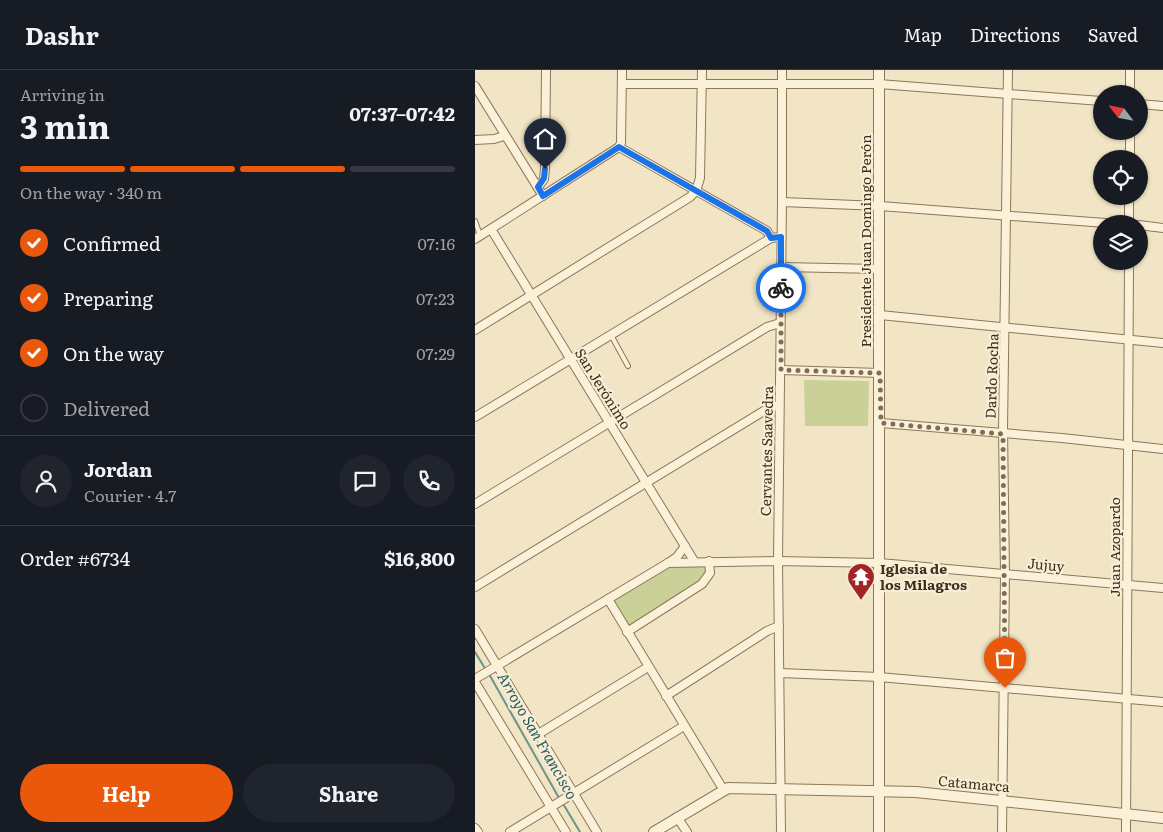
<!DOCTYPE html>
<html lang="en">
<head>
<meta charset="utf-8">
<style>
  body { margin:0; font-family:Literata,serif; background:#20242c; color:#f1f3f6; height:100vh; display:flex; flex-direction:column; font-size:19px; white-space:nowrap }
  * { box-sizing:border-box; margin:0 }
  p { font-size:16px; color:#9ea1a6 }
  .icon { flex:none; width:28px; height:28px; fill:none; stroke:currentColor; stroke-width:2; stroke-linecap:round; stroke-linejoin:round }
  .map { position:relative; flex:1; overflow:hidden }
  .drawer { display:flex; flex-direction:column; background:#171b24; width:475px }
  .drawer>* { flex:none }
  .needle { width:32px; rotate:302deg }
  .tools { position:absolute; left:618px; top:15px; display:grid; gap:10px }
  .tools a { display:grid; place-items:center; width:55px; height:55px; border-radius:50%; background:#171b24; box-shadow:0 1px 4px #0004; font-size:25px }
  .pin { position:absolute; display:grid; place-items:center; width:42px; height:42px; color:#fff; margin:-51px -21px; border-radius:50% 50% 50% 0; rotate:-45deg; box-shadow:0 0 5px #0007 }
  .pin .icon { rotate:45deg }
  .courier { position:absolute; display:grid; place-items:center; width:50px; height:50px; margin:-25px; border:4px solid #1a73e8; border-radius:50%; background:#fff; color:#222; box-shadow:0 1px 6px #0007 }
  .headline em { font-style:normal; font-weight:700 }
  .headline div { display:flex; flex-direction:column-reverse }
  .headline { display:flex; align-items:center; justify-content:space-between; height:85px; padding:0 20px }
  h1 { font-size:32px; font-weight:700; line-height:38px }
  .bar { display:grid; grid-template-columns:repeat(4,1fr); gap:8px 5px; align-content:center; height:60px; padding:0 20px }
  .bar i { height:6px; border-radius:4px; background:#363941 }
  .bar .current { background:#ea580c }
  .bar p { grid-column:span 4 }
  .line { display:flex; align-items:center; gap:12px; padding:0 20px; border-top:1px solid #363941 }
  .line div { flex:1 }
  .round { display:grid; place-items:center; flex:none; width:52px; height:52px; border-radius:26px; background:#20242c }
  ol { padding:0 20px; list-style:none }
  li { display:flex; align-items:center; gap:15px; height:55px }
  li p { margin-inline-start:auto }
  li .icon { padding:5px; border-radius:50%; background:#ea580c; color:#fff; stroke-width:4 }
  li:last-child { color:#9ea1a6 }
  li i { width:28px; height:28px; border:2px solid #363941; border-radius:50% }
  .button { display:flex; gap:10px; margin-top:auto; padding:10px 20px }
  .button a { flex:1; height:58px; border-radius:30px; background:#ea580c; color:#fff; font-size:20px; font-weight:700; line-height:58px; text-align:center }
  .button a+a { background:#20242c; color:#f1f3f6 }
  header { display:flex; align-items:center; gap:30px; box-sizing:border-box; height:70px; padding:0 25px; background:#171b24; border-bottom:1px solid #363941 }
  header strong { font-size:24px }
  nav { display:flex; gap:28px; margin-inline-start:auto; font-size:18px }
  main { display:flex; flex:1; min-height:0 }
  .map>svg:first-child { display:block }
</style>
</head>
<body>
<header>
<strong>Dashr</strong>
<nav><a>Map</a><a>Directions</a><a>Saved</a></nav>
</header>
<main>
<section class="drawer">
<div class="headline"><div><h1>3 min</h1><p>Arriving in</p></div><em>07:37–07:42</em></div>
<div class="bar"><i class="current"></i><i class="current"></i><i class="current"></i><i></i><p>On the way · 340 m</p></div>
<ol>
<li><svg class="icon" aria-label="check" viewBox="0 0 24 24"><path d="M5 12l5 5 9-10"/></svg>Confirmed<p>07:16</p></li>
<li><svg class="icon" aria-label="check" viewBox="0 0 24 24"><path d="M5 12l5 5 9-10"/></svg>Preparing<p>07:23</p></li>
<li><svg class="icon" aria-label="check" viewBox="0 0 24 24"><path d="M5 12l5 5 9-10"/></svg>On the way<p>07:29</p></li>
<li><i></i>Delivered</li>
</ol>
<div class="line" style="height:90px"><a class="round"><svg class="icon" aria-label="person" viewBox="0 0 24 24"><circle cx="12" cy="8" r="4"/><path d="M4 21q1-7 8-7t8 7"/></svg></a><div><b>Jordan</b><p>Courier · 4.7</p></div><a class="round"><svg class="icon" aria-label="chat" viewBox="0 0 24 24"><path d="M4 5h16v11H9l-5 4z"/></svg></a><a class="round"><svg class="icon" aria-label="phone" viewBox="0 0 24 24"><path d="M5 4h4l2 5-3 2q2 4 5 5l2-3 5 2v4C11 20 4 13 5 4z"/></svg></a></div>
<div class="line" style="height:65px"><div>Order #6734</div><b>$16,800</b></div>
<div class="button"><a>Help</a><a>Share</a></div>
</section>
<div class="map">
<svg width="688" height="762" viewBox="0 0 688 762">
  <rect width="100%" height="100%" fill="#f2e5c5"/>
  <!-- green -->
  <g fill="#cad198">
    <path d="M 329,310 L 394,311 L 393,356 L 330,356 Z"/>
    <path d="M 229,494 L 232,500 L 226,511 L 153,557 L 138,532 L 140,529 L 191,498 Z"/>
  </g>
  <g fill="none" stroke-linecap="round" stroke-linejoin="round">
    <!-- stream -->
    <g stroke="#6d948b" stroke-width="2">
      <path d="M 0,582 L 11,600"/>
      <path d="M 14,604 L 84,728"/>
      <path d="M 87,732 L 105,762"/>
    </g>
    <defs>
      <g id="service">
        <path d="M 0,151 L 5,165"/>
        <path d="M 136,265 L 153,296"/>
      </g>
      <g id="minor">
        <path d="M 655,0 L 655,24"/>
        <path d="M 147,14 L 404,14 L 626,31"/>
        <path d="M 0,16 L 68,126"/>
        <path d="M 664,34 L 688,36"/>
        <path d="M 0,70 L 19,69 L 29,66"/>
        <path d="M 144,77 L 292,161 L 296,168"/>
        <path d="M 144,77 L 146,73 L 147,0"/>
        <path d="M 655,89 L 655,61"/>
        <path d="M 63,117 L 69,109 L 70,99 L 71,0"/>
        <path d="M 307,132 L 405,136 L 644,154"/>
        <path d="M 654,154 L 654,126"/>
        <path d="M 664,155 L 688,158"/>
        <path d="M 16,159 L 219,491"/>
        <path d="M 0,169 L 144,77"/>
        <path d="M 306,197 L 405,199"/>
        <path d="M 405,245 L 688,273"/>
        <path d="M 0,260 L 215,127 L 221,121 L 225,108 L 227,0"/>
        <path d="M 306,300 L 405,303"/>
        <path d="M 0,347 L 296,168 L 306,167"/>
        <path d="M 406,353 L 587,368 L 688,379"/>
        <path d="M 0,434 L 292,257 L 305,253"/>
        <path d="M 193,493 L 303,491 L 405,493 L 688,518"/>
        <path d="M 0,517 L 292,339 L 304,335"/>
        <path d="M 133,529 L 248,719"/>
        <path d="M 0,559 L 122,762"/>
        <path d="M 152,562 L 227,514 L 235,503 L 234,491"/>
        <path d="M 305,603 L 404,607 L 688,632"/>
        <path d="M 0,609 L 193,493 L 202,487 L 210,476"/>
        <path d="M 0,612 L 91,762"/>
        <path d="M 191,626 L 292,561 L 304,556"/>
        <path d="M 65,663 L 173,597"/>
        <path d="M 202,747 L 212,762"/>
        <path d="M 0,758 L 3,762"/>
        <path d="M 35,762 L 209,656"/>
        <path d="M 306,762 L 303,491 L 307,132 L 307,0"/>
        <path d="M 527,762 L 530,504 L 528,359 L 533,0"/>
        <path d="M 651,762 L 654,191"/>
      </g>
      <g id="tertiary">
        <path d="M 179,762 L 253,718 L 441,722 L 688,748"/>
        <path d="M 404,762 L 404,0"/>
      </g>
    </defs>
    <!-- service casing -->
    <use href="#service" stroke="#8f7659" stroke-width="6"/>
    <!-- minor casing -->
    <use href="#minor" stroke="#8f7659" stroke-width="10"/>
    <!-- tertiary casing -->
    <use href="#tertiary" stroke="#8f7659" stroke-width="12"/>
    <!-- service -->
    <use href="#service" stroke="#fbf1d9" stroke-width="4"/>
    <!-- minor -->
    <use href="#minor" stroke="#fbf1d9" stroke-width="8"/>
    <!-- tertiary -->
    <use href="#tertiary" stroke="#fbf1d9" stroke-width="10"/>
  </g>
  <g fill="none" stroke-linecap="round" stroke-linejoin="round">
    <!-- done -->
    <path stroke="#7d6e58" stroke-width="5" stroke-dasharray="0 9" d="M 306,218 L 306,300 L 405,303 L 406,353 L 528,364 L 530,618"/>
    <!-- route -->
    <path stroke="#1a73e8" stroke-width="6" d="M 70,99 L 69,108 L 63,117 L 68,126 L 144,77 L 292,161 L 296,168 L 306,167 L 306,218"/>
  </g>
  <!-- icons -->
  <defs>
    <symbol id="temple-pin" viewBox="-11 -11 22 30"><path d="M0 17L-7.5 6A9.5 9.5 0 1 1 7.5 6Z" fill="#a22424" stroke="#f8eed5"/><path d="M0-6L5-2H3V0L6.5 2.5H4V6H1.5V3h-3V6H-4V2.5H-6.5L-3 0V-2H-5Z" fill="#fff"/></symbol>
  </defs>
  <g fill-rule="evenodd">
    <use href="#temple-pin" x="370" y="491" width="32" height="43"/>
  </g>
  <g text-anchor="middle" stroke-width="4.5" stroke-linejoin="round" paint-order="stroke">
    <!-- street labels -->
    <g font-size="14" fill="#3e2e1e" stroke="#f8eed5">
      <text transform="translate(391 171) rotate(-90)" y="5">Presidente Juan Domingo Perón</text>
      <text transform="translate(517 306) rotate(-88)" y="5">Dardo Rocha</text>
      <text transform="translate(128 319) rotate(58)" y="5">San Jerónimo</text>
      <text transform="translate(292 381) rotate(-89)" y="5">Cervantes Saavedra</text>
      <text transform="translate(640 477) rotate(-90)" y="5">Juan Azopardo</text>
      <text transform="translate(571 495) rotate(5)" y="5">Jujuy</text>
      <text transform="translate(499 714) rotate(5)" y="5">Catamarca</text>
    </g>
    <!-- poi labels -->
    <g font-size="14" font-weight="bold" fill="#3e2e1e" stroke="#f8eed5" text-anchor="start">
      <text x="405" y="504">Iglesia de<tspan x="405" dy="16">los Milagros</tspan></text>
    </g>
    <!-- water labels -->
    <g font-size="15" font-style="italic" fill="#2c5e5c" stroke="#f8eed5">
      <text transform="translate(62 666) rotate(60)" y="5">Arroyo San Francisco</text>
    </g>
  </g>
</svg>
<div class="tools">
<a><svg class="needle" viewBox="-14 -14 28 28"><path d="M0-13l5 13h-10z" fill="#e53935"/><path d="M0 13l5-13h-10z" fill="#9ea1a6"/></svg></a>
<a><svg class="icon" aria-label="locate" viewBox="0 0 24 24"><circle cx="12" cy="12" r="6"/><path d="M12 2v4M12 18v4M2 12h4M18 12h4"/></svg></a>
<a><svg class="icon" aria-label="layers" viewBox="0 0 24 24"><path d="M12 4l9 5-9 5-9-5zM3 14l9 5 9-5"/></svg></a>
</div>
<div class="pin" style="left:530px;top:618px;background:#ea580c"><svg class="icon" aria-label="bag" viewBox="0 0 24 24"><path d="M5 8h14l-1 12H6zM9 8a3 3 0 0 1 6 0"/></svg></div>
<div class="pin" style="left:70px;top:99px;background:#1f2937"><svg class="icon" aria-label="home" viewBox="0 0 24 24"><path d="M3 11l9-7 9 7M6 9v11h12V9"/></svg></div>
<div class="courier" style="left:306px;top:218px"><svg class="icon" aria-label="bike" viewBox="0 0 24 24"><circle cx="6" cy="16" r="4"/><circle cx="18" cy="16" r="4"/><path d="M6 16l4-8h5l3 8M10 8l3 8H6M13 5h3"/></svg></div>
</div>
</main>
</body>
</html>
